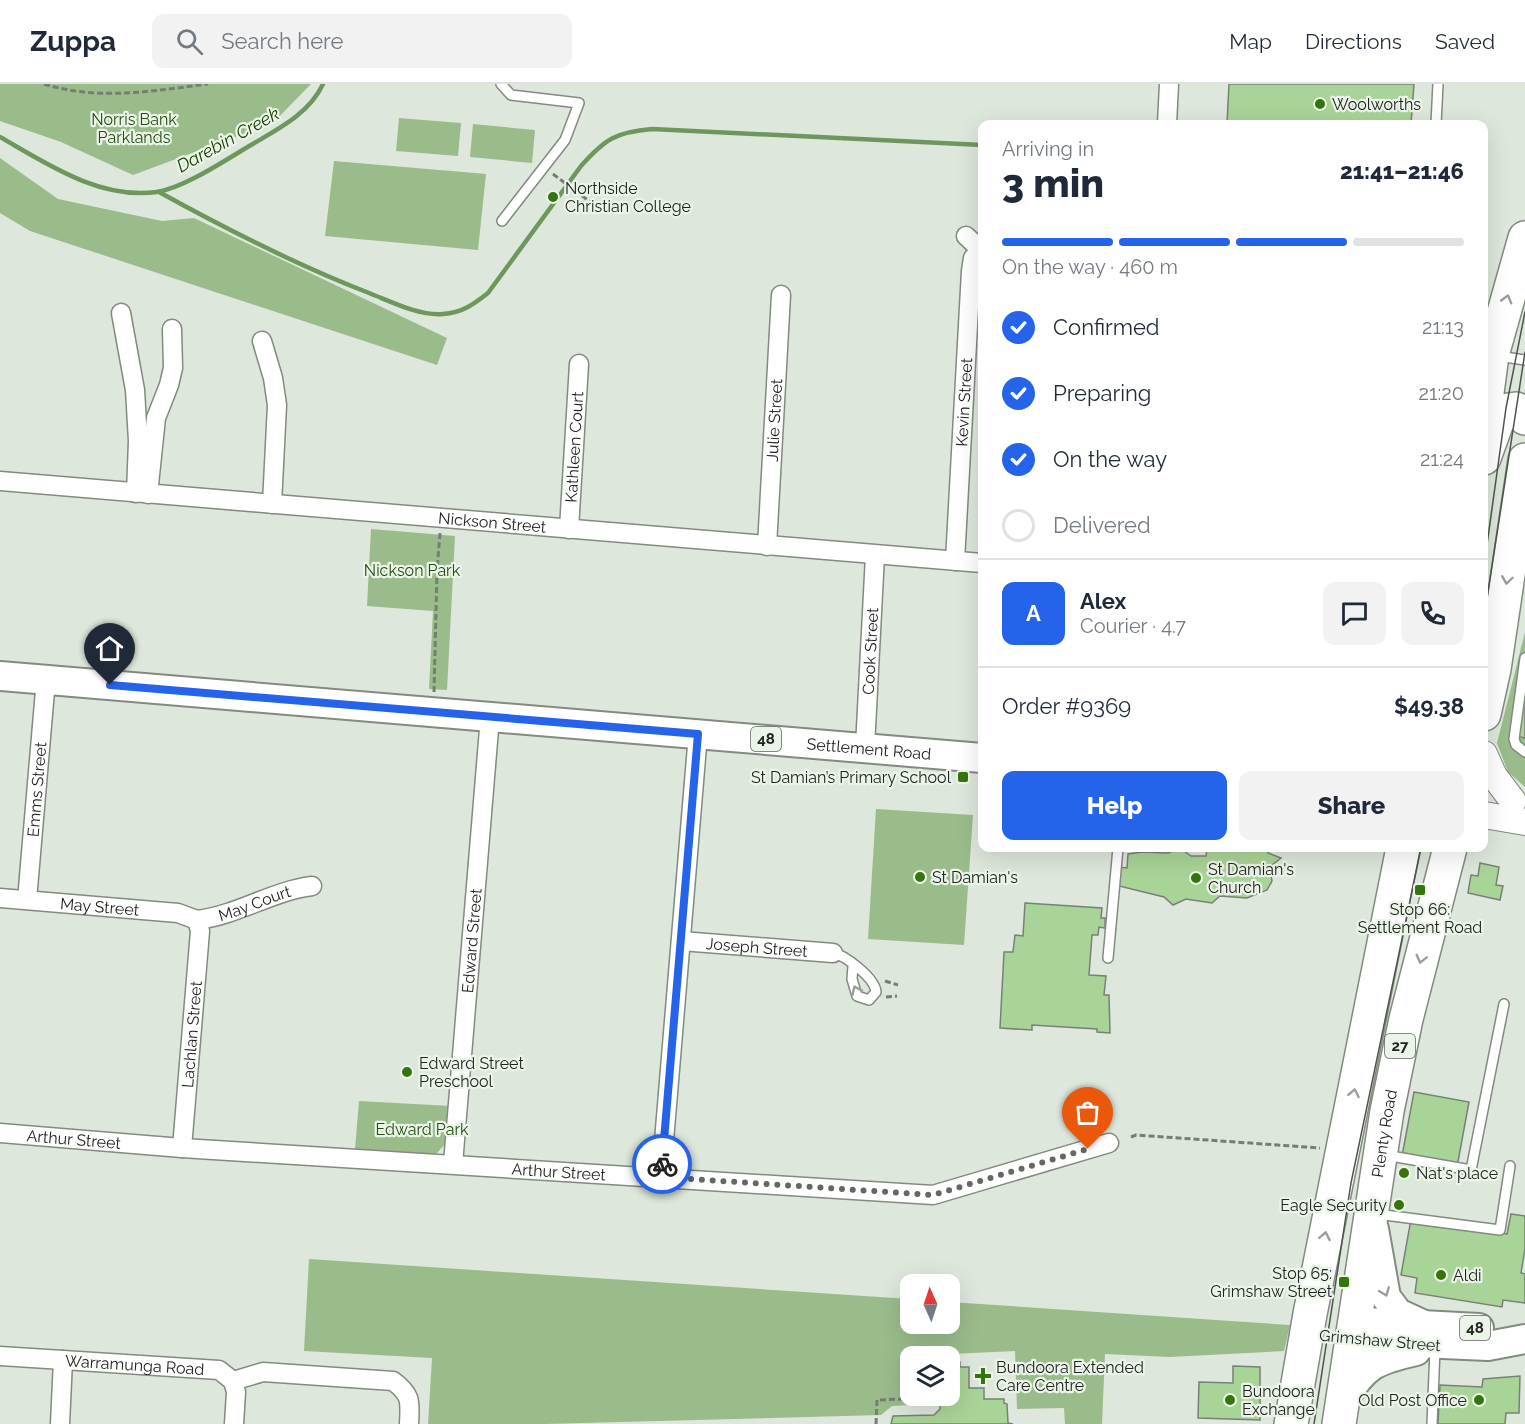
<!DOCTYPE html>
<html lang="en">
<head>
<meta charset="utf-8">
<style>
  body { margin:0; font-family:Raleway,sans-serif; background:#f2f2f3; color:#1f2937; height:100vh; display:flex; flex-direction:column; font-size:22px; white-space:nowrap }
  * { box-sizing:border-box; margin:0 }
  p { font-size:20px; color:#747a83 }
  .icon { flex:none; width:33px; height:33px; fill:none; stroke:currentColor; stroke-width:2; stroke-linecap:round; stroke-linejoin:round }
  .map { position:relative; flex:1; overflow:hidden }
  .drawer { position:absolute; left:978px; top:36px; width:510px; height:732px; display:flex; flex-direction:column; background:#fff; border-radius:12px; box-shadow:0 6px 24px #0002 }
  .drawer>* { flex:none }
  .needle { width:39px; rotate:357deg }
  .fabs { position:absolute; left:900px; top:1190px; display:grid; gap:12px }
  .fabs a { display:grid; place-items:center; width:60px; height:60px; border-radius:12px; background:#fff; box-shadow:0 6px 24px #0002; font-size:30px }
  .pin { position:absolute; display:grid; place-items:center; width:51px; height:51px; color:#fff; margin:-62px -26px; border-radius:50% 50% 50% 0; rotate:-45deg; box-shadow:0 0 6px #0007 }
  .pin .icon { rotate:45deg }
  .courier { position:absolute; display:grid; place-items:center; width:60px; height:60px; margin:-30px; border:4px solid #2563eb; border-radius:50%; background:#fff; color:#222; box-shadow:0 2px 8px #0007 }
  .head em { font-style:normal; font-weight:800 }
  .head div { display:flex; flex-direction:column-reverse }
  .head { display:flex; align-items:center; justify-content:space-between; height:102px; padding:0 24px }
  h1 { font-size:39px; font-weight:800; line-height:45px }
  .bar { display:grid; grid-template-columns:repeat(4,1fr); gap:9px 6px; align-content:center; height:72px; padding:0 24px }
  .bar i { height:8px; border-radius:4px; background:#e0e1e3 }
  .bar .active { background:#2563eb }
  .bar p { grid-column:span 4 }
  .line { display:flex; align-items:center; gap:15px; padding:0 24px; border-top:2px solid #e0e1e3 }
  .line div { flex:1 }
  .round { display:grid; place-items:center; flex:none; width:63px; height:63px; border-radius:12px; background:#f2f2f3 }
  ol { padding:0 24px; list-style:none }
  li { display:flex; align-items:center; gap:18px; height:66px }
  li p { margin-inline-start:auto }
  li .icon { padding:6px; border-radius:50%; background:#2563eb; color:#fff; stroke-width:4 }
  li:last-child { color:#747a83 }
  li i { width:33px; height:33px; border:3px solid #e0e1e3; border-radius:50% }
  .action { display:flex; gap:12px; margin-top:auto; padding:12px 24px }
  .action a { flex:1; height:69px; border-radius:12px; background:#2563eb; color:#fff; font-size:24px; font-weight:800; line-height:69px; text-align:center }
  .action a+a { background:#f2f2f3; color:#1f2937 }
  header { display:flex; align-items:center; gap:36px; box-sizing:border-box; height:84px; padding:0 30px; background:#fff; border-bottom:2px solid #e0e1e3 }
  header strong { font-size:28px }
  nav { display:flex; gap:33px; margin-inline-start:auto; font-size:21px }
  .search { width:420px; height:54px; background:#f2f2f3; display:flex; align-items:center; gap:15px; box-sizing:border-box; padding:0 21px; border-radius:12px; color:#747a83; font-size:22px }
  .map>svg:first-child { display:block }
</style>
</head>
<body>
<header>
<strong>Zuppa</strong>
<div class="search"><svg class="icon" aria-label="search" viewBox="0 0 24 24"><circle cx="10" cy="10" r="6"/><path d="M15 15l6 6"/></svg>Search here</div>
<nav><a>Map</a><a>Directions</a><a>Saved</a></nav>
</header>
<div class="map">
<svg width="1525" height="1340" viewBox="0 0 1525 1340">
  <rect width="100%" height="100%" fill="#dee7db"/>
  <!-- green -->
  <g fill="#9abc8b">
    <path d="M 0,0 L 311,0 L 273,39 L 133,91 L 61,58 L 0,37 Z"/>
    <path d="M 399,34 L 461,39 L 458,72 L 396,67 Z"/>
    <path d="M 473,40 L 535,46 L 532,79 L 470,73 Z"/>
    <path d="M 0,74 L 58,115 L 162,137 L 194,134 L 447,254 L 437,281 L 30,147 L 0,129 Z"/>
    <path d="M 334,77 L 486,90 L 478,166 L 325,152 Z"/>
    <path d="M 371,445 L 455,452 L 447,606 L 429,605 L 433,527 L 367,522 Z"/>
    <path d="M 1525,548 L 1525,703 L 1508,688 L 1497,659 Z"/>
    <path d="M 876,725 L 973,731 L 964,861 L 868,855 Z"/>
    <path d="M 359,1017 L 451,1022 L 449,1056 L 436,1070 L 355,1065 Z"/>
    <path d="M 309,1175 L 910,1215 L 910,1239 L 950,1239 L 950,1218 L 1290,1241 L 1284,1267 L 1170,1273 L 1105,1270 L 1102,1340 L 1065,1340 L 1064,1324 L 1017,1325 L 1015,1267 L 910,1272 L 910,1311 L 929,1311 L 928,1320 L 892,1322 L 881,1331 L 545,1340 L 428,1340 L 432,1274 L 304,1267 Z"/>
  </g>
  <g fill="none" stroke-linecap="round" stroke-linejoin="round">
    <!-- stream -->
    <g stroke="#6e975d" stroke-width="4.5">
      <path d="M 0,53 C 47,80 100,116 157,108 C 184,104 227,75 251,61 C 278,45 309,30 323,0"/>
      <path d="M 159,108 C 228,146 296,181 369,209 C 392,218 419,232 443,230 C 462,229 474,220 488,209 L 581,82 C 605,55 616,48 652,45 L 982,61"/>
    </g>
  </g>
  <!-- building -->
  <g fill="#a9d497" stroke="#798176" stroke-width="1.5">
    <path d="M 1229,0 L 1414,0 L 1411,40 L 1227,40 Z"/>
    <path d="M 1525,599 L 1525,654 L 1516,652 Z"/>
    <path d="M 1180,764 L 1191,772 L 1206,772 L 1207,764 L 1268,764 L 1268,769 L 1281,774 L 1271,782 L 1277,787 L 1271,791 L 1272,797 L 1267,806 L 1247,814 L 1220,812 L 1212,819 L 1186,815 L 1173,821 L 1164,813 L 1119,802 L 1119,783 L 1127,784 L 1128,770 L 1142,768 L 1168,769 Z"/>
    <path d="M 1480,779 L 1499,783 L 1496,801 L 1503,802 L 1500,816 L 1468,809 L 1471,791 L 1478,792 Z"/>
    <path d="M 1025,819 L 1102,824 L 1101,834 L 1105,834 L 1105,844 L 1099,843 L 1098,851 L 1092,851 L 1089,891 L 1106,892 L 1104,911 L 1109,911 L 1110,949 L 1097,948 L 1097,945 L 1032,941 L 1032,946 L 1000,944 L 1004,868 L 1013,868 L 1015,851 L 1023,852 Z"/>
    <path d="M 1414,1008 L 1469,1018 L 1457,1083 L 1402,1072 Z"/>
    <path d="M 1511,1130 L 1525,1132 L 1525,1165 L 1521,1189 L 1525,1190 L 1525,1219 L 1503,1216 L 1502,1223 L 1415,1209 L 1417,1194 L 1401,1191 L 1411,1135 L 1507,1150 Z"/>
    <path d="M 960,1278 L 960,1283 L 969,1283 L 969,1304 L 984,1304 L 984,1315 L 1004,1315 L 1004,1319 L 1007,1320 L 1008,1339 L 1013,1340 L 891,1340 L 893,1332 L 934,1331 L 940,1325 L 940,1311 L 950,1311 L 950,1279 Z"/>
    <path d="M 1233,1282 L 1260,1283 L 1260,1336 L 1198,1334 L 1199,1298 L 1233,1299 Z"/>
    <path d="M 1520,1292 L 1519,1329 L 1506,1329 L 1505,1340 L 1438,1340 L 1440,1301 L 1482,1303 L 1483,1295 Z"/>
  </g>
  <g fill="none" stroke-linecap="round" stroke-linejoin="round">
    <defs>
      <g id="lane">
        <path d="M 501,0 L 511,11 L 579,19 L 565,56 L 502,137"/>
        <path d="M 1436,40 L 1438,0"/>
        <path d="M 1498,272 L 1525,276"/>
        <path d="M 1525,574 L 1514,655 L 1516,661 L 1525,668"/>
        <path d="M 833,869 C 845,871 875,894 876,908 L 869,916 L 857,912 L 852,895 L 853,882"/>
        <path d="M 1108,874 L 1118,764"/>
        <path d="M 1385,1071 L 1471,1086 L 1504,920"/>
        <path d="M 1377,1130 L 1500,1146 L 1510,1082"/>
        <path d="M 1432,1340 L 1435,1264"/>
      </g>
      <g id="street">
        <path d="M 1167,40 L 1169,0"/>
        <path d="M 966,152 L 980,165"/>
        <path d="M 121,229 L 135,306 L 138,357 L 136,409"/>
        <path d="M 262,257 L 273,294 L 277,321 L 272,420"/>
        <path id="s1" d="M 0,397 L 982,479"/>
        <path d="M 148,410 L 156,334 L 169,301 L 173,284 L 172,245"/>
        <path id="s2" d="M 569,445 L 579,280"/>
        <path id="s3" d="M 767,462 L 781,211"/>
        <path id="s4" d="M 955,477 L 971,187 L 973,174 L 982,164"/>
        <path id="s5" d="M 865,663 L 875,471"/>
        <path id="s6" d="M 0,814 L 178,829 L 197,836"/>
        <path id="s7" d="M 27,816 L 46,595"/>
        <path id="s8" d="M 197,836 C 238,831 272,807 312,802"/>
        <path id="s9" d="M 681,857 L 833,869"/>
        <path id="s10" d="M 0,1049 L 182,1064 L 933,1111 L 1109,1059"/>
        <path id="s11" d="M 182,1064 L 200,847 L 197,836"/>
        <path id="s12" d="M 453,1080 L 490,633"/>
        <path d="M 661,1093 L 698,650"/>
        <path id="s13" d="M 0,1272 L 219,1286 L 233,1297 L 263,1288 L 393,1297 C 412,1311 410,1318 409,1340"/>
        <path d="M 233,1297 L 236,1308 L 234,1340"/>
        <path d="M 60,1340 L 63,1276"/>
      </g>
      <g id="secondary">
        <path d="M 1484,670 L 1494,692 L 1513,717"/>
        <path d="M 1484,731 L 1525,738"/>
      </g>
      <g id="primary">
        <path id="s14" d="M 0,592 L 982,674"/>
        <path d="M 1374,1145 L 1386,1213 L 1398,1229 L 1422,1240"/>
        <path d="M 1364,1238 L 1479,1244"/>
        <path d="M 1352,1256 L 1488,1262 L 1525,1255"/>
        <path d="M 1344,1316 C 1364,1280 1377,1276 1416,1267"/>
      </g>
      <g id="highway">
        <path d="M 1484,331 L 1492,271 L 1525,154"/>
        <path d="M 1484,374 L 1501,327 L 1516,325 L 1525,334"/>
        <path d="M 1484,630 L 1494,585 L 1525,376"/>
        <path d="M 1291,1340 L 1310,1230 L 1403,764"/>
        <path id="s15" d="M 1339,1340 L 1387,1027 L 1406,935 L 1450,764"/>
      </g>
    </defs>
    <!-- lane casing -->
    <use href="#lane" stroke="#838a80" stroke-width="12"/>
    <!-- street casing -->
    <use href="#street" stroke="#838a80" stroke-width="21"/>
    <!-- secondary casing -->
    <use href="#secondary" stroke="#838a80" stroke-width="28"/>
    <!-- primary casing -->
    <use href="#primary" stroke="#838a80" stroke-width="32"/>
    <!-- highway casing -->
    <use href="#highway" stroke="#838a80" stroke-width="36"/>
    <!-- path -->
    <g stroke="#777d75" stroke-width="3" stroke-dasharray="6 3" stroke-linecap="butt">
      <path d="M 44,0 C 99,17 152,7 208,0"/>
      <path d="M 553,90 L 597,123"/>
      <path d="M 434,608 L 437,487 L 440,449"/>
      <path d="M 885,897 L 898,901"/>
      <path d="M 886,913 L 897,912"/>
      <path d="M 1131,1053 L 1136,1051 L 1320,1064"/>
      <path d="M 876,1340 L 877,1316 L 929,1314"/>
    </g>
    <!-- lane -->
    <use href="#lane" stroke="#fff" stroke-width="9"/>
    <!-- street -->
    <use href="#street" stroke="#fff" stroke-width="18"/>
    <!-- secondary -->
    <use href="#secondary" stroke="#fff" stroke-width="26"/>
    <!-- primary -->
    <use href="#primary" stroke="#fff" stroke-width="28"/>
    <!-- highway -->
    <use href="#highway" stroke="#fff" stroke-width="33"/>
    <!-- tram -->
    <g stroke="#4f544e" stroke-width="1.5">
      <path d="M 1484,482 L 1506,324 L 1525,228"/>
      <path d="M 1484,534 L 1525,268"/>
      <path d="M 1314,1340 L 1351,1099 L 1421,764"/>
    </g>
  </g>
  <!-- one-way arrows -->
  <defs><path id="oneway-chevron" d="M-2-3.5L2.5 0L-2 3.5" fill="none" stroke-width="1.6" stroke-linecap="round" stroke-linejoin="round" transform="scale(1.5)"/></defs>
  <g stroke="#9b9c9b">
    <use href="#oneway-chevron" transform="translate(1507 215) rotate(-74)"/>
    <use href="#oneway-chevron" transform="translate(1507 496) rotate(98)"/>
    <use href="#oneway-chevron" transform="translate(1421 875) rotate(104)"/>
    <use href="#oneway-chevron" transform="translate(856 906) rotate(-114)"/>
    <use href="#oneway-chevron" transform="translate(1354 1009) rotate(-79)"/>
    <use href="#oneway-chevron" transform="translate(1325 1152) rotate(-79)"/>
    <use href="#oneway-chevron" transform="translate(1385 1208) rotate(69)"/>
  </g>
  <g fill="none" stroke-linecap="round" stroke-linejoin="round">
    <!-- done -->
    <path stroke="#636861" stroke-width="6" stroke-dasharray="0 10.8" d="M 662,1080 L 661,1093 L 933,1111 L 1088,1065"/>
    <!-- route -->
    <path stroke="#2563eb" stroke-width="8" d="M 110,601 L 698,650 L 662,1080"/>
  </g>
  <!-- markers -->
  <g fill="#36740d" stroke="#ebf4e8" stroke-width="2">
    <circle cx="1320" cy="20" r="6"/>
    <circle cx="553" cy="113" r="6"/>
    <rect x="957" y="687" width="12" height="12" rx="3"/>
    <circle cx="920" cy="793" r="6"/>
    <circle cx="1196" cy="794" r="6"/>
    <rect x="1414" y="800" width="12" height="12" rx="3"/>
    <circle cx="407" cy="988" r="6"/>
    <circle cx="1404" cy="1089" r="6"/>
    <circle cx="1399" cy="1121" r="6"/>
    <circle cx="1441" cy="1191" r="6"/>
    <rect x="1338" y="1192" width="12" height="12" rx="3"/>
    <path d="M980 1283h6v6h6v6h-6v6h-6v-6h-6v-6h6z"/>
    <circle cx="1230" cy="1316" r="6"/>
    <circle cx="1479" cy="1316" r="6"/>
  </g>
  <g text-anchor="middle" stroke-width="4.5" stroke-linejoin="round" paint-order="stroke">
    <!-- shield labels -->
    <g fill="#ebf4e8" stroke="#5e625c" stroke-width="1.5">
      <rect x="751" y="643" width="30" height="24" rx="4.5"/>
      <rect x="1385" y="950" width="30" height="24" rx="4.5"/>
      <rect x="1460" y="1232" width="30" height="24" rx="4.5"/>
    </g>
    <g font-size="15" font-weight="bold" fill="#212420">
      <text x="766" y="660">48</text>
      <text x="1400" y="967">27</text>
      <text x="1475" y="1249">48</text>
    </g>
    <!-- poi labels -->
    <g font-size="16" fill="#212420" stroke="#ebf4e8" text-anchor="start">
      <text x="1332" y="26">Woolworths</text>
      <text x="565" y="110">Northside<tspan x="565" dy="18">Christian College</tspan></text>
      <text x="951" y="699" text-anchor="end">St Damian’s Primary School</text>
      <text x="1208" y="791">St Damian's<tspan x="1208" dy="18">Church</tspan></text>
      <text x="932" y="799">St Damian's</text>
      <text x="1420" y="831" text-anchor="middle">Stop 66:<tspan x="1420" dy="18">Settlement Road</tspan></text>
      <text x="419" y="985">Edward Street<tspan x="419" dy="18">Preschool</tspan></text>
      <text x="1416" y="1095">Nat's place</text>
      <text x="1387" y="1127" text-anchor="end">Eagle Security</text>
      <text x="1332" y="1195" text-anchor="end">Stop 65:<tspan x="1332" dy="18">Grimshaw Street</tspan></text>
      <text x="1453" y="1197">Aldi</text>
      <text x="996" y="1289">Bundoora Extended<tspan x="996" dy="18">Care Centre</tspan></text>
      <text x="1242" y="1313">Bundoora<tspan x="1242" dy="18">Exchange</tspan></text>
      <text x="1467" y="1322" text-anchor="end">Old Post Office</text>
    </g>
    <!-- park labels -->
    <g font-size="16" fill="#254d10" stroke="#ebf4e8">
      <text x="134" y="41">Norris Bank<tspan x="134" dy="18">Parklands</tspan></text>
      <text x="412" y="492">Nickson Park</text>
      <text x="422" y="1051">Edward Park</text>
    </g>
    <!-- street labels -->
    <g font-size="16" fill="#212420" stroke="#ebf4e8">
      <text dy="6" stroke="none"><textPath href="#s4" startOffset="159">Kevin Street</textPath></text>
      <text dy="6" stroke="none"><textPath href="#s3" startOffset="126">Julie Street</textPath></text>
      <text dy="6" stroke="none"><textPath href="#s2" startOffset="82">Kathleen Court</textPath></text>
      <text dy="6" stroke="none"><textPath href="#s1" startOffset="494">Nickson Street</textPath></text>
      <text dy="6" stroke="none"><textPath href="#s5" startOffset="96">Cook Street</textPath></text>
      <text dy="6" stroke="none"><textPath href="#s14" startOffset="872">Settlement Road</textPath></text>
      <text dy="6" stroke="none"><textPath href="#s7" startOffset="111">Emms Street</textPath></text>
      <text dy="6" stroke="none"><textPath href="#s8" startOffset="60">May Court</textPath></text>
      <text dy="6" stroke="none"><textPath href="#s6" startOffset="100">May Street</textPath></text>
      <text dy="6" stroke="none"><textPath href="#s12" startOffset="224">Edward Street</textPath></text>
      <text dy="6" stroke="none"><textPath href="#s9" startOffset="76">Joseph Street</textPath></text>
      <text dy="6" stroke="none"><textPath href="#s11" startOffset="114">Lachlan Street</textPath></text>
      <text dy="6" stroke="none"><textPath href="#s15" startOffset="294">Plenty Road</textPath></text>
      <text dy="6" stroke="none"><textPath href="#s10" startOffset="74">Arthur Street</textPath></text>
      <text dy="6" stroke="none"><textPath href="#s10" startOffset="560">Arthur Street</textPath></text>
      <text transform="translate(1380 1256) rotate(5)" y="6">Grimshaw Street</text>
      <text dy="6" stroke="none"><textPath href="#s13" startOffset="135">Warramunga Road</textPath></text>
    </g>
    <!-- water labels -->
    <g font-size="18" font-style="italic" fill="#1a4101" stroke="#ebf4e8">
      <text transform="translate(228 56) rotate(-29)" y="6">Darebin Creek</text>
    </g>
  </g>
</svg>
<div class="fabs">
<a><svg class="needle" viewBox="-14 -14 28 28"><path d="M0-13l5 13h-10z" fill="#e53935"/><path d="M0 13l5-13h-10z" fill="#747a83"/></svg></a>
<a><svg class="icon" aria-label="layers" viewBox="0 0 24 24"><path d="M12 4l9 5-9 5-9-5zM3 14l9 5 9-5"/></svg></a>
</div>
<div class="pin" style="left:1088px;top:1065px;background:#ea580c"><svg class="icon" aria-label="bag" viewBox="0 0 24 24"><path d="M5 8h14l-1 12H6zM9 8a3 3 0 0 1 6 0"/></svg></div>
<div class="pin" style="left:110px;top:601px;background:#1f2937"><svg class="icon" aria-label="home" viewBox="0 0 24 24"><path d="M3 11l9-7 9 7M6 9v11h12V9"/></svg></div>
<div class="courier" style="left:662px;top:1080px"><svg class="icon" aria-label="bike" viewBox="0 0 24 24"><circle cx="6" cy="16" r="4"/><circle cx="18" cy="16" r="4"/><path d="M6 16l4-8h5l3 8M10 8l3 8H6M13 5h3"/></svg></div>
<section class="drawer">
<div class="head"><div><h1>3 min</h1><p>Arriving in</p></div><em>21:41–21:46</em></div>
<div class="bar"><i class="active"></i><i class="active"></i><i class="active"></i><i></i><p>On the way · 460 m</p></div>
<ol>
<li><svg class="icon" aria-label="check" viewBox="0 0 24 24"><path d="M5 12l5 5 9-10"/></svg>Confirmed<p>21:13</p></li>
<li><svg class="icon" aria-label="check" viewBox="0 0 24 24"><path d="M5 12l5 5 9-10"/></svg>Preparing<p>21:20</p></li>
<li><svg class="icon" aria-label="check" viewBox="0 0 24 24"><path d="M5 12l5 5 9-10"/></svg>On the way<p>21:24</p></li>
<li><i></i>Delivered</li>
</ol>
<div class="line" style="height:108px"><b class="round" style="background:#2563eb;color:#fff">A</b><div><b>Alex</b><p>Courier · 4.7</p></div><a class="round"><svg class="icon" aria-label="chat" viewBox="0 0 24 24"><path d="M4 5h16v11H9l-5 4z"/></svg></a><a class="round"><svg class="icon" aria-label="phone" viewBox="0 0 24 24"><path d="M5 4h4l2 5-3 2q2 4 5 5l2-3 5 2v4C11 20 4 13 5 4z"/></svg></a></div>
<div class="line" style="height:78px"><div>Order #9369</div><b>$49.38</b></div>
<div class="action"><a>Help</a><a>Share</a></div>
</section>
</div>
</body>
</html>
